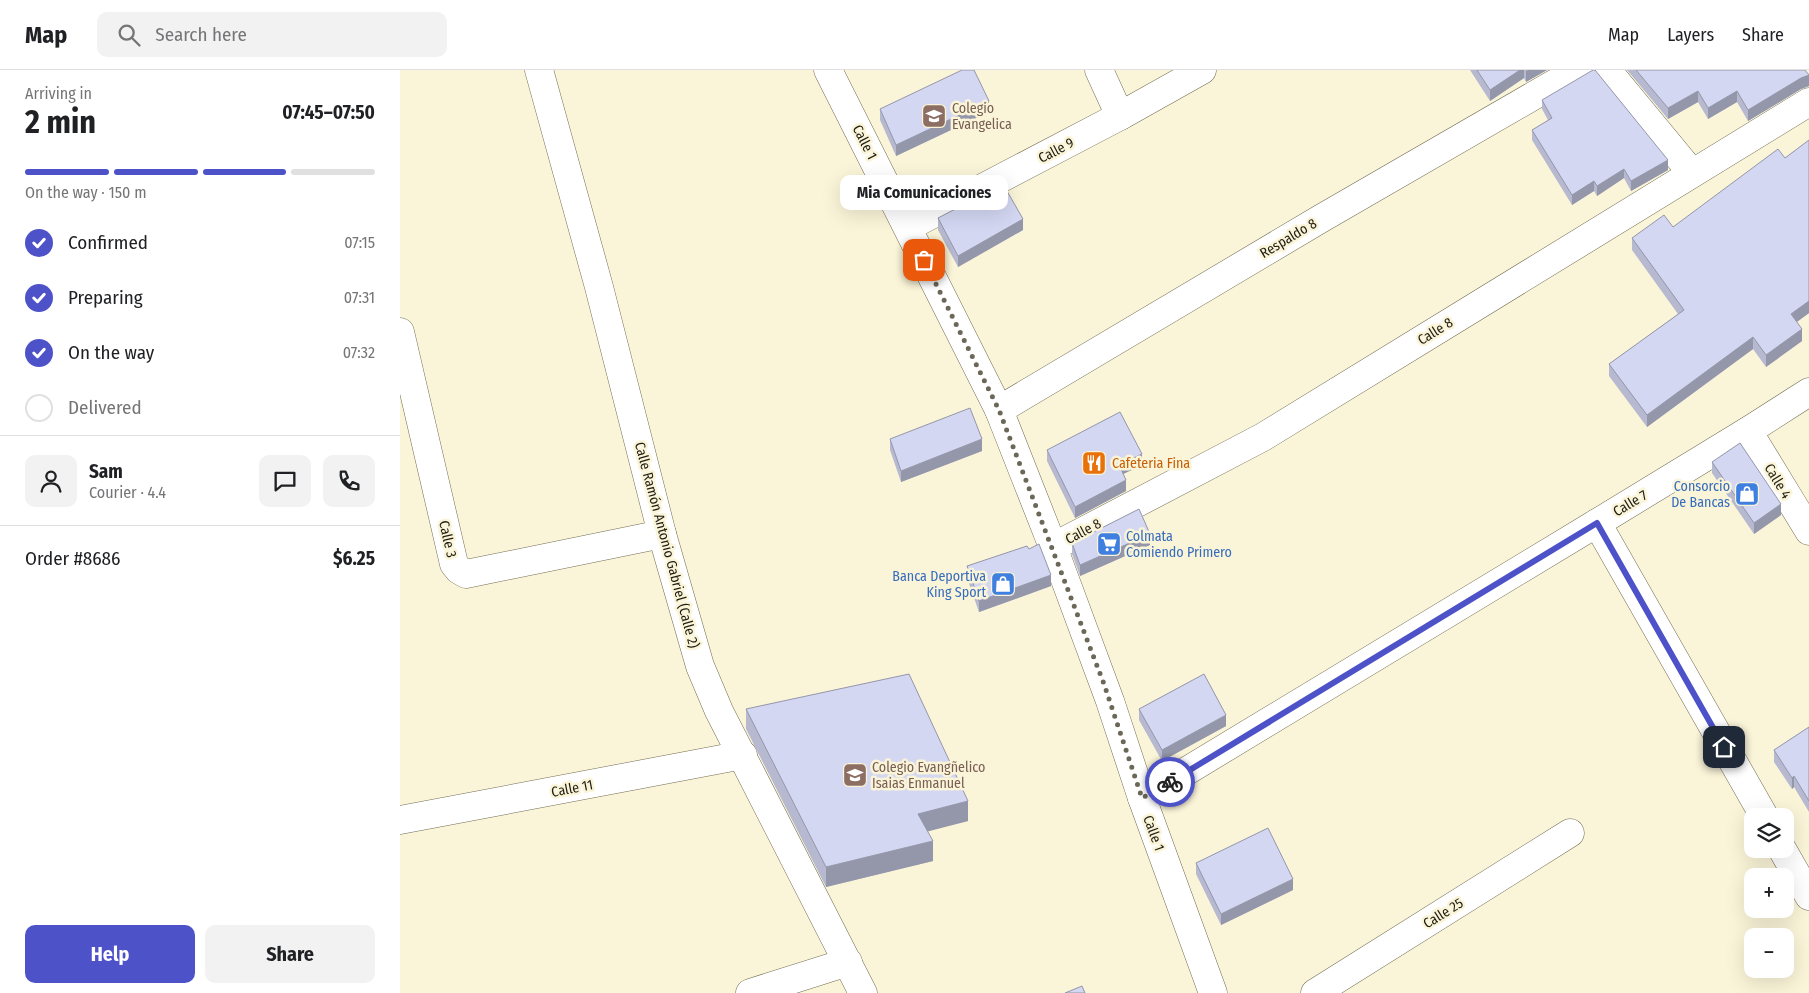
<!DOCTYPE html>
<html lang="en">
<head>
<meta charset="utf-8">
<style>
  body { margin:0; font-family:"Fira Sans Condensed",sans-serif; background:#f2f2f2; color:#202124; height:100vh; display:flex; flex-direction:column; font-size:19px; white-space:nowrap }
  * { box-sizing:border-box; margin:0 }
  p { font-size:16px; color:#757577 }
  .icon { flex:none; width:28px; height:28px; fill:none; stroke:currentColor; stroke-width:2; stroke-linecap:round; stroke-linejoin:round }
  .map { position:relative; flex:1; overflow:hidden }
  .drawer { display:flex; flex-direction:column; background:#fff; width:400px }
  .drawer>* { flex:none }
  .fabs { position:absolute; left:1344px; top:738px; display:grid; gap:10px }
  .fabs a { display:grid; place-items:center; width:50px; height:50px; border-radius:10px; background:#fff; box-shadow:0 5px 20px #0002; font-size:25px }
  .pin { position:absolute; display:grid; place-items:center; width:42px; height:42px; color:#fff; margin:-21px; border-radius:10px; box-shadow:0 2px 8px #0006 }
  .courier { position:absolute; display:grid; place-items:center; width:50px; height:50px; margin:-25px; border:4px solid #4e52c8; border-radius:50%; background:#fff; color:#222; box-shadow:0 1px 6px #0007 }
  .bubble { position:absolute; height:35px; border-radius:10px; background:#fff; box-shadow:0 5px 20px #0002; font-size:16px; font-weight:700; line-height:35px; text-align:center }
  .summary em { font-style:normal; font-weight:700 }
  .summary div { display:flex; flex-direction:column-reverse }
  .summary { display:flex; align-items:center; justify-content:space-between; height:85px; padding:0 25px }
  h1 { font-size:32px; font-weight:700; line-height:38px }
  .bar { display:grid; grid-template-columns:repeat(4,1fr); gap:8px 5px; align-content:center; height:60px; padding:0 25px }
  .bar i { height:6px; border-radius:4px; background:#e0e0e0 }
  .bar .selected { background:#4e52c8 }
  .bar p { grid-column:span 4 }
  .line { display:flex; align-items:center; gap:12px; padding:0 25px; border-top:1px solid #e0e0e0 }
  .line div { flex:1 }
  .round { display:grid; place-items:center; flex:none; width:52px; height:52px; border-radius:10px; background:#f2f2f2 }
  ol { padding:0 25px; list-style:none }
  li { display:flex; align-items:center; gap:15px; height:55px }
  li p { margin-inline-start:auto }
  li .icon { padding:5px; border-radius:50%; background:#4e52c8; color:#fff; stroke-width:4 }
  li:last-child { color:#757577 }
  li i { width:28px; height:28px; border:2px solid #e0e0e0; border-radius:50% }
  .action { display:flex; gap:10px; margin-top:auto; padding:10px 25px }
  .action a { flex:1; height:58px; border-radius:10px; background:#4e52c8; color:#fff; font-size:20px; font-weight:700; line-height:58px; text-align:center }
  .action a+a { background:#f2f2f2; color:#202124 }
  header { display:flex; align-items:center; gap:30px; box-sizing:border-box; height:70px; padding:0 25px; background:#fff; border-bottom:1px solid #e0e0e0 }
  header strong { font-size:24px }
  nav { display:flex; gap:28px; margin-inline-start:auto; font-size:18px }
  .search { width:350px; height:45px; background:#f2f2f2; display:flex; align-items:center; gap:12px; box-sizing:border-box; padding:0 18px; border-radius:10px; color:#757577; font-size:19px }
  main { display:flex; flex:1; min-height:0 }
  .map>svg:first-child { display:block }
</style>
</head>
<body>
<header>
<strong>Map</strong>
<div class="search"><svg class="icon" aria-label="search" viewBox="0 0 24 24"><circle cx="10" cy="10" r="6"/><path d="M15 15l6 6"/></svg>Search here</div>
<nav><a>Map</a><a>Layers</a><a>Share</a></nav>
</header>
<main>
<section class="drawer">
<div class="summary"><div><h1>2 min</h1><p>Arriving in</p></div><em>07:45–07:50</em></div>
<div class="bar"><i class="selected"></i><i class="selected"></i><i class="selected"></i><i></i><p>On the way · 150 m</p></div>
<ol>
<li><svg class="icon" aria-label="check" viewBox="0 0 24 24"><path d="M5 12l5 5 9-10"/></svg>Confirmed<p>07:15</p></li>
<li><svg class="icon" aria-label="check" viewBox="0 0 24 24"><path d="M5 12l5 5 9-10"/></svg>Preparing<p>07:31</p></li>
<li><svg class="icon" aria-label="check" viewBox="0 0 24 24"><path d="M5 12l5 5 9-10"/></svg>On the way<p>07:32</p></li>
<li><i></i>Delivered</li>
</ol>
<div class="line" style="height:90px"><a class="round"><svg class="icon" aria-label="person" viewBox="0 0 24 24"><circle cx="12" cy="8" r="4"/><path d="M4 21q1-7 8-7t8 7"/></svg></a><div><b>Sam</b><p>Courier · 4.4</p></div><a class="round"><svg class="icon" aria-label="chat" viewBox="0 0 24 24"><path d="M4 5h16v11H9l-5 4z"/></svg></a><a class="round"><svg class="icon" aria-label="phone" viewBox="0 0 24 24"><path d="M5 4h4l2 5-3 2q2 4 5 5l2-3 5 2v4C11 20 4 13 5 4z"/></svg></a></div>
<div class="line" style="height:65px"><div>Order #8686</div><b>$6.25</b></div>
<div class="action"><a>Help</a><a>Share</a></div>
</section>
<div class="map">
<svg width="1409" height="923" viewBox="0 0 1409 923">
  <rect width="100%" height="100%" fill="#faf4d8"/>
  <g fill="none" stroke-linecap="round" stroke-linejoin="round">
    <defs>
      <g id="minor">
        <path d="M 139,0 L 199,217 L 262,464 L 300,596 L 319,641 L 463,923"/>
        <path d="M 428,0 L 599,340 L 653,477 L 710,631 L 742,728 L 813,923"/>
        <path d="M 699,0 L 720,46"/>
        <path d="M 1207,0 L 1292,103"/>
        <path d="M 508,157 L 720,46 L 802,0"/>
        <path d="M 0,262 L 54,494 L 59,500 L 66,504 L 262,464"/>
        <path d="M 599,340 L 922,148 L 1178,0"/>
        <path d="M 1348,361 L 1409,461"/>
        <path d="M 1197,453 L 1364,746"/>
        <path d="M 653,477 L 863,367 L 1409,32"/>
        <path d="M 742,728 L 1197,453 L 1348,361 L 1409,322"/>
        <path d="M 0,750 L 343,685"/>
        <path d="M 1382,779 L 1409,826"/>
        <path d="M 350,923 L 448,892"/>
        <path d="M 915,923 L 1170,763"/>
      </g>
    </defs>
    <!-- minor casing -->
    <use href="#minor" stroke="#726d54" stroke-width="29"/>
    <!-- minor -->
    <use href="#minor" stroke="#fff" stroke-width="28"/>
  </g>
  <!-- wall -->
  <g fill="#b6b9d0">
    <path d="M 1070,0 L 1147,0 L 1126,12 L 1124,8 L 1090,31 Z"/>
    <path d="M 1227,0 L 1405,0 L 1409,16 L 1401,19 L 1348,51 L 1337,32 L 1308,49 L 1298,32 L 1268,49 Z"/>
    <path d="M 1142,30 L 1268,100 L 1231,121 L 1224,108 L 1197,126 L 1194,121 L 1172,135 L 1132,70 L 1132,60 L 1148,50 L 1142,39 Z"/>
    <path d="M 480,39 L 589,42 L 496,86 L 480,50 Z"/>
    <path d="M 1409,70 L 1409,243 L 1397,252 L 1402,271 L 1366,297 L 1353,279 L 1247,357 L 1209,306 L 1209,294 L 1278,244 L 1232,180 L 1232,168 L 1273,157 L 1385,88 Z"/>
    <path d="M 538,148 L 623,160 L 558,197 L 538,160 Z"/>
    <path d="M 490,369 L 582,381 L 501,412 L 490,380 Z"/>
    <path d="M 647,380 L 742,395 L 723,404 L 726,421 L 675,448 L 647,391 Z"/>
    <path d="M 1312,392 L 1381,445 L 1354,464 L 1312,403 Z"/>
    <path d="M 672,473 L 750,475 L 680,506 L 672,484 Z"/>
    <path d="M 629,479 L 651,516 L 579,542 L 567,508 L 567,496 Z"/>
    <path d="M 346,639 L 568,751 L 527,761 L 533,791 L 426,817 L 346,659 Z"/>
    <path d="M 739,639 L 826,656 L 762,691 L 739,650 Z"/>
    <path d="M 1409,657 L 1409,742 L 1394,717 L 1392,719 L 1374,692 L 1374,680 Z"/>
    <path d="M 796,793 L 893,820 L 821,855 L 796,804 Z"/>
  </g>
  <!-- shaded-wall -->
  <g fill="#9496a9">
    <path d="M 1120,0 L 1124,0 L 1124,8 L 1090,31 L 1090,20 Z"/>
    <path d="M 1128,0 L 1147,0 L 1126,12 L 1126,1 Z"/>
    <path d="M 1409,5 L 1409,16 L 1401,19 L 1348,51 L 1348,40 L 1401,8 Z"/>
    <path d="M 1298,21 L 1298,32 L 1268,49 L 1268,38 Z"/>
    <path d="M 1337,21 L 1337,32 L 1308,49 L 1308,38 Z"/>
    <path d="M 589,31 L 589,42 L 496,86 L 496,75 Z"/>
    <path d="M 1268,90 L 1268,100 L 1231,121 L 1231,111 Z"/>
    <path d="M 1224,99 L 1224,108 L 1197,126 L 1197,116 Z"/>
    <path d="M 1194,111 L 1194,121 L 1172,135 L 1172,125 Z"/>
    <path d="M 623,149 L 623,160 L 558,197 L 558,186 Z"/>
    <path d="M 1409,231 L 1409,243 L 1391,256 L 1391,244 Z"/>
    <path d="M 1402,259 L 1402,271 L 1366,297 L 1366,285 Z"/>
    <path d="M 1353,267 L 1353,279 L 1247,357 L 1247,345 Z"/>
    <path d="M 582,369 L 582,381 L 501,412 L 501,401 Z"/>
    <path d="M 742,384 L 742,395 L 719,406 L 719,395 Z"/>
    <path d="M 726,410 L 726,421 L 675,448 L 675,437 Z"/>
    <path d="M 1381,434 L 1381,445 L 1354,464 L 1354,453 Z"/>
    <path d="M 750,464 L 750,475 L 680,506 L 680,495 Z"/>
    <path d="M 651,505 L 651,516 L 579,542 L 579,531 Z"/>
    <path d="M 826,645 L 826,656 L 762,691 L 762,680 Z"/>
    <path d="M 1394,706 L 1394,717 L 1392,719 L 1392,708 Z"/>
    <path d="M 568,731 L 568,751 L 518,764 L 518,744 Z"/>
    <path d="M 533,771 L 533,791 L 426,817 L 426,797 Z"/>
    <path d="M 893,809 L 893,820 L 821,855 L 821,844 Z"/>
  </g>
  <!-- building -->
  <g fill="#d4d7f2" stroke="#9496a9">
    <path d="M 562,0 L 574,0 L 589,31 L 496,75 L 480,39 Z"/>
    <path d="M 1077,0 L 1120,0 L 1090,20 Z"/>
    <path d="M 1193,0 L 1195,0 L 1268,90 L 1231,111 L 1224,99 L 1197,116 L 1194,111 L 1172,125 L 1132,60 L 1152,48 L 1142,30 Z"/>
    <path d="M 1236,0 L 1405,0 L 1409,5 L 1401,8 L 1348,40 L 1337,21 L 1308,38 L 1298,21 L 1268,38 Z"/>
    <path d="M 1409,70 L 1409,231 L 1391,244 L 1402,259 L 1366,285 L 1353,267 L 1247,345 L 1209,294 L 1284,240 L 1232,168 L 1264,145 L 1273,157 L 1378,79 L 1385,88 Z"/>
    <path d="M 603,114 L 623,149 L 558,186 L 538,148 Z"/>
    <path d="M 570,338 L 582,369 L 501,401 L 490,369 Z"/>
    <path d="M 720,342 L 742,384 L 719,395 L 726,410 L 675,437 L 647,380 Z"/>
    <path d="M 1340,373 L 1381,434 L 1354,453 L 1312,392 Z"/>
    <path d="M 739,439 L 750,464 L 680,495 L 672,473 Z"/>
    <path d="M 639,474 L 651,505 L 579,531 L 567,496 L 627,476 L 629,479 Z"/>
    <path d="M 509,604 L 568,731 L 518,744 L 533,771 L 426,797 L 346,639 Z"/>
    <path d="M 804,604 L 826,645 L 762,680 L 739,639 Z"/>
    <path d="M 1409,657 L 1409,731 L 1394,706 L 1392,708 L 1374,680 Z"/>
    <path d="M 868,758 L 893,809 L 821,844 L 796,793 Z"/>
    <path d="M 682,916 L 685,923 L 665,923 Z"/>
  </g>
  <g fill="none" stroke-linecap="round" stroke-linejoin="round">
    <!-- done -->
    <path stroke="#6b6857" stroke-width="5" stroke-dasharray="0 9" d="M 524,190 L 599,340 L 704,614 L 742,728 L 770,712"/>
    <!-- route -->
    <path stroke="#4e52c8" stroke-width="6" d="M 770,712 L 1197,453 L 1324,677"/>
  </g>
  <!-- icons -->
  <defs>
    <symbol id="school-square" viewBox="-11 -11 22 22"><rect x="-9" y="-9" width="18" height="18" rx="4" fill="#8d6e63" stroke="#faf4d8"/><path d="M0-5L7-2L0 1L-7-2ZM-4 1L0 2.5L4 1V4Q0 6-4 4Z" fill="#fff"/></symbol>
    <symbol id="restaurant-square" viewBox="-11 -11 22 22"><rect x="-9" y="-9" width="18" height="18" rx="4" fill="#e8710a" stroke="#faf4d8"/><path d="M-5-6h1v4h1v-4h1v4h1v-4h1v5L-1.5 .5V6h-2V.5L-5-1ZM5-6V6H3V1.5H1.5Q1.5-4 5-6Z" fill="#fff"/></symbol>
    <symbol id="shop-square" viewBox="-11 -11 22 22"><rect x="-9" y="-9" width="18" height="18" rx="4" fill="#3f7fe0" stroke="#faf4d8"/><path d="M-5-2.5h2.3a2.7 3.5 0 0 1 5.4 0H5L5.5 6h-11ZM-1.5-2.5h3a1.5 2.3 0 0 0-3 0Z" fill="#fff"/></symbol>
    <symbol id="supermarket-square" viewBox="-11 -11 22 22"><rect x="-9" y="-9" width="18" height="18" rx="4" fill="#3f7fe0" stroke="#faf4d8"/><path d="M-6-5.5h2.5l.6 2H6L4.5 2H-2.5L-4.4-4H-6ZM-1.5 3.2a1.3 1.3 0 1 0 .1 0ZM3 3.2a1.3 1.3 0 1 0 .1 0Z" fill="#fff"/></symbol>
  </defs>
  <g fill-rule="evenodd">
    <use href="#school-square" x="520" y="32" width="28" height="28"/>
    <use href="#restaurant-square" x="680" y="379" width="28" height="28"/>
    <use href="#shop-square" x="1333" y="410" width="28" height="28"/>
    <use href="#supermarket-square" x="695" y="460" width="28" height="28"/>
    <use href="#shop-square" x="589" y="500" width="28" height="28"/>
    <use href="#school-square" x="441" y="691" width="28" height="28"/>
  </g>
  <g text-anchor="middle" stroke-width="5" stroke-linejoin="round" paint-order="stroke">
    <!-- education labels -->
    <g font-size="14" fill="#785e54" stroke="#faf4d8" text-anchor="start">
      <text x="552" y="43">Colegio<tspan x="552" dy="16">Evangelica</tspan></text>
      <text x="472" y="702">Colegio Evangñelico<tspan x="472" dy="16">Isaias Enmanuel</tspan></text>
    </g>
    <!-- street labels -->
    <g font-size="14" fill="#1e1c12" stroke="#faf4d8">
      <text transform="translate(465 72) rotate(63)" y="5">Calle 1</text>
      <text transform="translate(656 80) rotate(-28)" y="5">Calle 9</text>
      <text transform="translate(888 168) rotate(-31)" y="5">Respaldo 8</text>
      <text transform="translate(1035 261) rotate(-32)" y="5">Calle 8</text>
      <text transform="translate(1378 411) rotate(59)" y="5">Calle 4</text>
      <text transform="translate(1230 433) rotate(-31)" y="5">Calle 7</text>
      <text transform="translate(683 461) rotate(-28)" y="5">Calle 8</text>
      <text transform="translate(48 469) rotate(77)" y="5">Calle 3</text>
      <text transform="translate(267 475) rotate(75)" y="5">Calle Ramón Antonio Gabriel (Calle 2)</text>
      <text transform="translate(172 718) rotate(-11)" y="5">Calle 11</text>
      <text transform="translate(754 763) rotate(70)" y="5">Calle 1</text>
      <text transform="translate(1043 843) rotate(-32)" y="5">Calle 25</text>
    </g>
    <!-- food labels -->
    <g font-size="14" fill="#c56008" stroke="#faf4d8" text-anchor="start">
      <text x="712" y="398">Cafeteria Fina</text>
    </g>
    <!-- shop labels -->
    <g font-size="14" fill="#366cbe" stroke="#faf4d8" text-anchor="end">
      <text x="1330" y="421">Consorcio<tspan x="1330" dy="16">De Bancas</tspan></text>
      <text x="726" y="471" text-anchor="start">Colmata<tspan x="726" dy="16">Comiendo Primero</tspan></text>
      <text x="586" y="511">Banca Deportiva<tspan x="586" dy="16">King Sport</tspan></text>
    </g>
  </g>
</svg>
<div class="fabs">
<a><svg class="icon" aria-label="layers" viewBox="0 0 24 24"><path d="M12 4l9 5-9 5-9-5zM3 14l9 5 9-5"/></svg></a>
<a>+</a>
<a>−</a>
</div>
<div class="pin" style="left:524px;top:190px;background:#ea580c"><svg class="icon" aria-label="bag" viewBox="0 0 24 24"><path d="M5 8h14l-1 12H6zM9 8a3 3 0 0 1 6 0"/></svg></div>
<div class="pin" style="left:1324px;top:677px;background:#1f2937"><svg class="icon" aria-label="home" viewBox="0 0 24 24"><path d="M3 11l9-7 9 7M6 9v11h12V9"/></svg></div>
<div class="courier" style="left:770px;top:712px"><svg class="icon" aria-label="bike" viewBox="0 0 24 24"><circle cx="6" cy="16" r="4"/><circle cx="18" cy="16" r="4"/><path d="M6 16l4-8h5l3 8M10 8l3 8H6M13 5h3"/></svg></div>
<div class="bubble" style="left:440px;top:105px;width:168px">Mia Comunicaciones</div>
</div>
</main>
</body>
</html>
